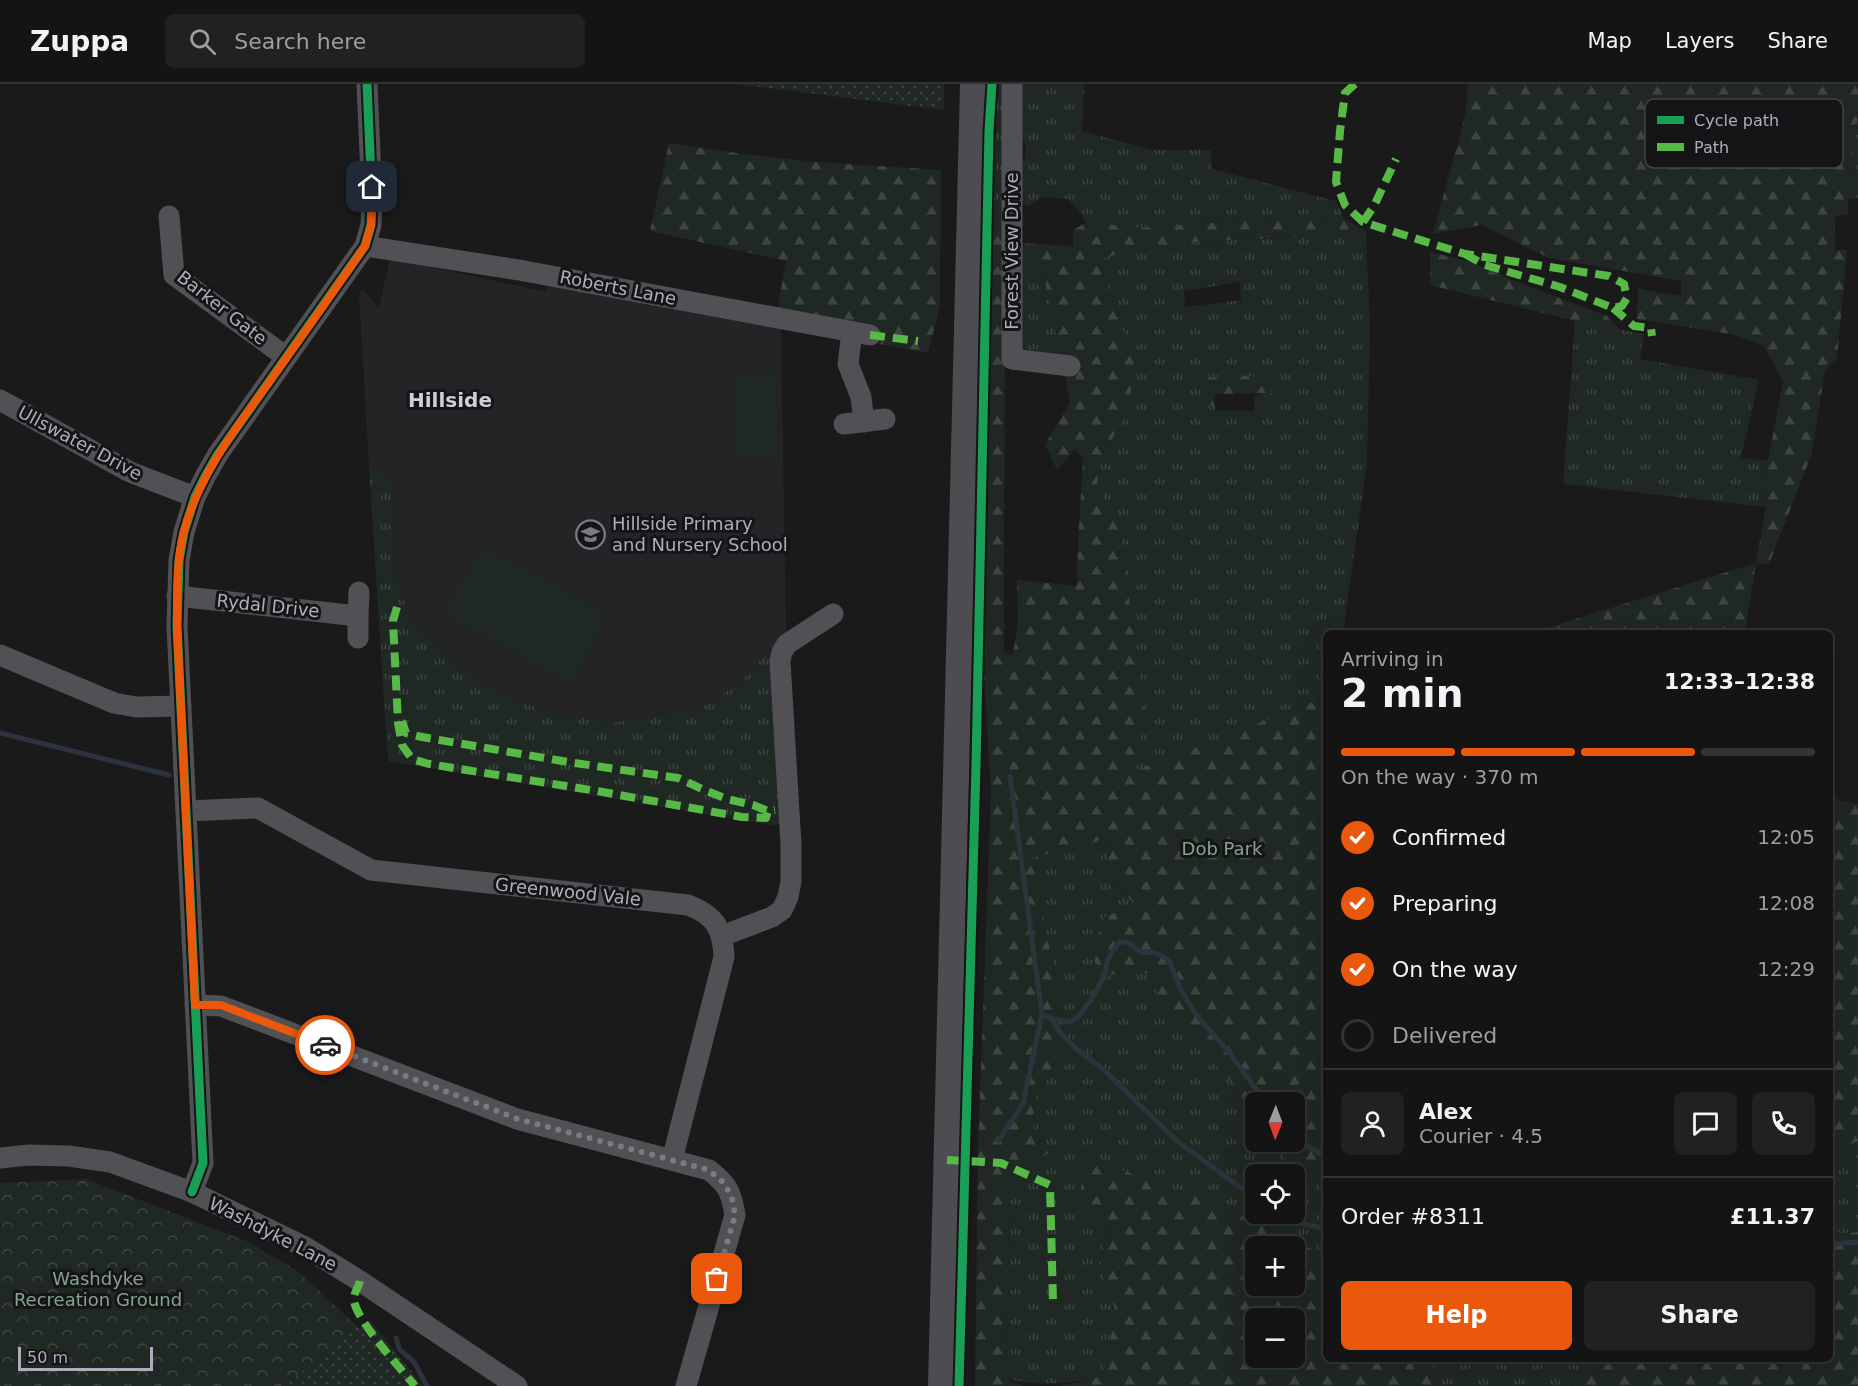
<!DOCTYPE html>
<html lang="en">
<head>
<meta charset="utf-8">
<style>
  body { margin:0; font-family:"DejaVu Sans",sans-serif; background:#212122; color:#f1f3f6; height:100vh; display:flex; flex-direction:column; font-size:22px; white-space:nowrap }
  * { box-sizing:border-box; margin:0 }
  p { font-size:20px; color:#9d9ea0 }
  .icon { flex:none; width:33px; height:33px; fill:none; stroke:currentColor; stroke-width:2; stroke-linecap:round; stroke-linejoin:round }
  .map { position:relative; flex:1; overflow:hidden }
  .drawer { position:absolute; left:1323px; top:546px; width:510px; height:732px; display:flex; flex-direction:column; background:#141414; border-radius:9px; box-shadow:0 6px 24px #0002,0 0 0 2px #333334 }
  .drawer>* { flex:none }
  .needle { width:39px; rotate:181deg }
  .controls { position:absolute; left:1245px; top:1008px; display:grid; gap:12px }
  .controls a { display:grid; place-items:center; width:60px; height:60px; border-radius:9px; background:#141414; box-shadow:0 6px 24px #0002,0 0 0 2px #333334; font-size:30px }
  .scale { position:absolute; left:18px; bottom:15px; width:135px; box-sizing:border-box; padding-left:6px; border:3px solid #acaebb; border-top:0; font-size:16px; line-height:21px; white-space:nowrap; color:#acaebb; -webkit-text-stroke:4px #151417; paint-order:stroke }
  .pin { position:absolute; display:grid; place-items:center; width:51px; height:51px; color:#fff; margin:-26px; border-radius:12px; box-shadow:0 3px 9px #0006 }
  .courier { position:absolute; display:grid; place-items:center; width:60px; height:60px; margin:-30px; border:4px solid #ea580c; border-radius:50%; background:#fff; color:#222; box-shadow:0 2px 8px #0007 }
  .summary em { font-style:normal; font-weight:600 }
  .summary div { display:flex; flex-direction:column-reverse }
  .summary { display:flex; align-items:center; justify-content:space-between; height:102px; padding:0 18px }
  h1 { font-size:39px; font-weight:600; line-height:45px }
  .bar { display:grid; grid-template-columns:repeat(4,1fr); gap:9px 6px; align-content:center; height:72px; padding:0 18px }
  .bar i { height:8px; border-radius:4px; background:#333334 }
  .bar .on { background:#ea580c }
  .bar p { grid-column:span 4 }
  .line { display:flex; align-items:center; gap:15px; padding:0 18px; border-top:2px solid #333334 }
  .line div { flex:1 }
  .round { display:grid; place-items:center; flex:none; width:63px; height:63px; border-radius:9px; background:#212122 }
  ol { padding:0 18px; list-style:none }
  li { display:flex; align-items:center; gap:18px; height:66px }
  li p { margin-inline-start:auto }
  li .icon { padding:6px; border-radius:50%; background:#ea580c; color:#fff; stroke-width:4 }
  li:last-child { color:#9d9ea0 }
  li i { width:33px; height:33px; border:3px solid #333334; border-radius:50% }
  .primary-button { display:flex; gap:12px; margin-top:auto; padding:12px 18px }
  .primary-button a { flex:1; height:69px; border-radius:9px; background:#ea580c; color:#fff; font-size:24px; font-weight:600; line-height:69px; text-align:center }
  .primary-button a+a { background:#212122; color:#f1f3f6 }
  header { display:flex; align-items:center; gap:36px; box-sizing:border-box; height:84px; padding:0 30px; background:#141414; border-bottom:2px solid #333334 }
  header strong { font-size:28px }
  nav { display:flex; gap:33px; margin-inline-start:auto; font-size:21px }
  .search { width:420px; height:54px; background:#212122; display:flex; align-items:center; gap:15px; box-sizing:border-box; padding:0 21px; border-radius:9px; color:#9d9ea0; font-size:22px }
  .map>svg:first-child { display:block }
</style>
</head>
<body>
<header>
<strong>Zuppa</strong>
<div class="search"><svg class="icon" aria-label="search" viewBox="0 0 24 24"><circle cx="10" cy="10" r="6"/><path d="M15 15l6 6"/></svg>Search here</div>
<nav><a>Map</a><a>Layers</a><a>Share</a></nav>
</header>
<div class="map">
<svg width="1858" height="1302" viewBox="0 0 1858 1302">
  <defs>
    <pattern id="grass-tufts" width="24" height="20" patternUnits="userSpaceOnUse" patternTransform="scale(1.5)"><rect width="24" height="20" fill="#202823"/><path d="M3 7l-1-3M5 7V3M7 7l1-3M15 17l-1-3M17 17v-4M19 17l1-3" fill="none" stroke="#3e4541"/></pattern>
    <pattern id="forest-firs" width="22" height="20" patternUnits="userSpaceOnUse" patternTransform="scale(1.5)"><rect width="22" height="20" fill="#202823"/><path d="M5 1l3.5 6h-7zM16 11l3.5 6h-7z" fill="#3e4541"/></pattern>
    <pattern id="park-crowns" width="20" height="18" patternUnits="userSpaceOnUse" patternTransform="scale(1.5)"><rect width="20" height="18" fill="#202823"/><path d="M2 6a3 3 0 1 1 6 0M12 15a3 3 0 1 1 6 0" fill="none" stroke="#3e4541"/></pattern>
    <pattern id="garden-dots" width="8" height="8" patternUnits="userSpaceOnUse" patternTransform="scale(1.5)"><rect width="8" height="8" fill="#202823"/><path d="M2 2h.1M6 6h.1" fill="none" stroke="#3e4541" stroke-width="1.8" stroke-linecap="round"/></pattern>
  </defs>
  <rect width="100%" height="100%" fill="#1a1a1b"/>
  <!-- built -->
  <path fill="#242427" d="M 390,174 L 546,208 L 549,196 L 781,241 L 786,549 L 739,599 L 706,620 L 643,635 L 613,638 L 559,630 L 520,618 L 493,604 L 440,566 L 413,536 L 404,518 L 399,500 L 394,395 L 369,383 L 359,209 L 363,205 L 379,224 Z"/>
  <!-- grass -->
  <g fill="url(#grass-tufts)" fill-rule="evenodd">
    <path d="M 997,0 L 1007,0 L 1005,141 L 992,140 Z"/>
    <path d="M 1020,0 L 1084,0 L 1082,47 L 1152,66 L 1211,66 L 1212,85 L 1336,117 L 1344,135 L 1243,137 L 1138,144 L 1087,138 L 1068,115 L 1043,113 L 1028,122 L 1016,116 L 1016,80 L 1025,76 L 1026,61 L 1020,53 Z"/>
    <path d="M 1858,32 L 1858,114 L 1848,116 L 1848,93 Z"/>
    <path d="M 1366,147 L 1370,243 L 1367,379 L 1343,549 L 1326,549 L 1326,613 L 1132,689 L 1145,634 L 1117,425 L 1099,411 L 1097,406 L 1099,378 L 1129,325 L 1135,268 L 1125,253 L 1098,175 L 1157,161 L 1234,156 L 1290,154 ZM 1240,198 L 1241,216 L 1185,223 L 1184,207 ZM 1258,293 L 1273,309 L 1255,311 L 1254,327 L 1215,326 L 1204,313 Z"/>
    <path d="M 1016,177 L 1042,183 L 1061,274 L 1021,267 Z"/>
    <path d="M 1575,237 L 1644,250 L 1640,275 L 1759,296 L 1741,374 L 1768,377 L 1766,423 L 1563,400 Z"/>
    <path d="M 369,383 L 394,395 L 399,500 L 404,518 L 413,536 L 440,566 L 493,604 L 520,618 L 559,630 L 613,638 L 643,635 L 707,620 L 739,599 L 771,565 L 782,740 L 771,741 L 388,677 Z"/>
    <path d="M 1110,750 L 1105,786 L 1134,820 L 1160,889 L 1155,922 L 1226,991 L 1255,1032 L 1256,1058 L 1274,1058 L 1299,1093 L 1326,1102 L 1326,1172 L 1223,1123 L 1111,1137 L 1099,1178 L 1116,1228 L 1103,1292 C 1069,1300 1040,1302 1007,1295 L 1009,1100 L 1053,1065 L 1033,1051 L 1034,1018 L 1066,956 L 1033,773 L 1088,761 ZM 1256,1090 L 1294,1090 L 1294,1130 L 1256,1130 Z"/>
    <path d="M 1858,1057 L 1858,1148 L 1830,1150 L 1830,1070 Z"/>
    <path d="M 1429,1275 L 1615,1275 L 1585,1297 L 1570,1302 L 1441,1302 Z"/>
  </g>
  <!-- forest -->
  <g fill="url(#forest-firs)" fill-rule="evenodd">
    <path d="M 1468,0 L 1858,0 L 1858,32 L 1848,93 L 1848,131 L 1835,132 L 1835,166 L 1847,166 L 1837,275 L 1825,286 L 1812,369 L 1769,480 L 1756,479 L 1745,549 L 1530,549 L 1756,479 L 1766,423 L 1768,377 L 1783,298 L 1764,262 L 1731,250 L 1637,235 L 1638,205 L 1681,212 L 1681,197 L 1549,174 L 1481,141 L 1433,150 L 1466,29 Z"/>
    <path d="M 669,59 L 743,70 L 816,78 L 941,86 L 940,222 L 928,269 L 775,240 L 786,177 L 650,147 Z"/>
    <path d="M 1344,135 L 1366,147 C 1277,160 1184,148 1098,176 L 1125,253 L 1135,268 L 1129,325 L 1099,378 L 1097,406 L 1100,411 L 1117,425 L 1145,634 L 1133,688 L 1326,613 L 1326,1102 L 1299,1093 L 1274,1058 L 1294,1058 L 1294,1018 L 1256,1018 L 1255,1032 L 1226,991 L 1155,922 L 1159,889 L 1097,891 L 1093,863 L 1105,833 L 1134,820 L 1105,786 L 1110,751 L 1088,761 L 1033,773 L 1066,956 L 1034,1018 L 1033,1051 L 1053,1065 L 1009,1100 L 1007,1295 L 1023,1302 L 975,1302 L 978,1065 L 991,708 L 983,571 L 992,140 L 1005,141 L 1004,569 L 1013,570 L 1018,539 L 1017,496 L 1077,502 C 1077,459 1081,417 1083,375 L 1075,365 L 1057,386 L 1045,361 L 1070,318 L 1042,183 L 1016,177 L 1017,159 L 1073,162 L 1073,146 L 1087,138 L 1138,144 L 1243,137 Z"/>
    <path d="M 1430,168 L 1468,177 L 1512,196 L 1607,232 L 1620,246 L 1575,237 L 1430,201 Z"/>
    <path d="M 1232,291 L 1258,293 L 1273,309 L 1214,310 L 1215,326 L 1204,313 L 1202,295 Z"/>
    <path d="M 1830,714 L 1858,720 L 1858,1057 L 1830,1070 Z"/>
    <path d="M 1097,1077 L 1223,1123 L 1326,1172 L 1326,1275 L 1429,1275 L 1441,1302 L 1061,1302 L 1103,1292 L 1116,1228 L 1099,1178 L 1111,1138 L 1079,1126 L 1083,1085 ZM 1294,1162 L 1294,1202 L 1256,1202 L 1256,1162 ZM 1294,1234 L 1294,1274 L 1256,1274 L 1256,1234 Z"/>
    <path d="M 1858,1148 L 1858,1302 L 1570,1302 L 1585,1297 L 1615,1275 L 1830,1275 L 1830,1150 Z"/>
  </g>
  <!-- park -->
  <path fill="url(#park-crowns)" d="M 86,1095 L 249,1158 L 299,1188 L 356,1241 L 286,1302 L 0,1302 L 0,1099 Z"/>
  <!-- garden -->
  <g fill="url(#garden-dots)">
    <path d="M 735,0 L 944,0 L 944,26 Z"/>
    <path d="M 370,1236 L 423,1302 L 286,1302 L 356,1241 L 359,1244 Z"/>
  </g>
  <!-- pitch -->
  <g fill="#202823">
    <path d="M 775,287 L 778,373 L 734,375 L 731,289 Z"/>
    <path d="M 481,460 L 610,530 L 572,601 L 443,531 Z"/>
  </g>
  <g fill="none" stroke-linecap="round" stroke-linejoin="round">
    <!-- stream -->
    <g stroke="#2d333d" stroke-width="5">
      <path d="M 0,649 L 169,691"/>
      <path d="M 1010,692 L 1042,930"/>
      <path d="M 1052,935 L 1059,947 L 1074,963 L 1103,985 L 1176,1056 L 1256,1115"/>
      <path d="M 1294,1051 L 1305,1061 L 1326,1073"/>
      <path d="M 998,1057 L 1023,1020 L 1042,930 L 1052,935 L 1070,938 L 1078,933 L 1093,913 L 1104,892 L 1108,875 L 1119,858 L 1127,858 L 1140,868 L 1156,869 L 1169,876 L 1180,904 L 1194,928 L 1231,971 L 1265,1018"/>
      <path d="M 1277,1130 L 1287,1136 L 1326,1145"/>
      <path d="M 1830,1160 L 1858,1158"/>
      <path d="M 396,1254 L 400,1266 L 414,1278 L 427,1302"/>
    </g>
    <!-- minor -->
    <g stroke="#505055" stroke-width="21">
      <path d="M 1012,0 L 1012,275 L 1070,282"/>
      <path d="M 169,132 L 174,191 L 286,273"/>
      <path d="M 365,162 L 519,186 L 870,251"/>
      <path d="M 852,248 L 848,280 L 861,313 L 864,338"/>
      <path d="M 0,316 L 130,388 L 195,413"/>
      <path d="M 844,340 L 885,335"/>
      <path d="M 177,512 L 358,532 L 358,554"/>
      <path d="M 358,532 L 359,508"/>
      <path d="M 0,571 L 114,619 L 136,623 L 181,622"/>
      <path d="M 186,727 L 258,724 L 371,786 L 688,821 C 715,831 723,845 724,873 L 672,1076"/>
      <path d="M 722,852 L 772,833 L 782,826 L 788,813 L 791,797 L 791,761 L 780,577 L 782,568 L 787,560 L 833,530"/>
      <path d="M 195,921 L 221,922 L 517,1035 L 709,1086 C 728,1101 731,1107 735,1131 L 686,1302"/>
      <path d="M 0,1074 L 29,1071 L 69,1072 L 110,1078 L 192,1108 L 305,1163 L 360,1197 L 517,1302"/>
      <path d="M 192,1108 L 203,1079 L 177,542 L 179,476 L 184,448 L 195,413 L 206,391 L 218,370 L 365,162 L 371,141 L 372,116 L 367,0"/>
    </g>
    <!-- major -->
    <path stroke="#4d4d51" stroke-width="26" d="M 941,1302 L 973,0"/>
    <!-- quiet -->
    <g stroke="#58b947" stroke-width="8" stroke-dasharray="15 8" stroke-linecap="butt">
      <path d="M 1355,0 L 1345,9 L 1340,47 L 1336,98 L 1345,121 L 1363,138 L 1465,170 L 1609,192 L 1624,200 L 1627,214 L 1622,222 L 1613,224 L 1560,203 L 1485,181 L 1465,170"/>
      <path d="M 1363,138 L 1374,122 L 1396,75"/>
      <path d="M 1613,224 L 1634,242 L 1651,244 L 1652,252"/>
      <path d="M 870,251 L 918,257"/>
      <path d="M 397,523 L 393,537 L 398,639 L 402,661 L 412,675 L 429,680 L 597,707 L 742,733 L 766,734 L 768,727 L 775,726"/>
      <path d="M 402,637 L 406,649 L 422,653 L 568,678 L 678,694 L 704,706 L 727,715 L 753,721 L 768,727"/>
      <path d="M 947,1076 L 1001,1079 L 1050,1101 L 1053,1218"/>
      <path d="M 360,1197 C 359,1202 354,1209 354,1214 C 352,1232 402,1286 415,1302"/>
    </g>
    <defs>
      <g id="cycleway">
        <path d="M 192,1108 L 203,1079 L 177,542 L 179,476 L 184,448 L 195,413 L 206,391 L 218,370 L 365,162 L 371,141 L 372,116 L 367,0"/>
        <path d="M 959,1302 L 976,681 L 989,47 L 992,0"/>
      </g>
    </defs>
    <!-- cycleway casing -->
    <use href="#cycleway" stroke="#151417" stroke-width="13"/>
    <!-- cycleway -->
    <use href="#cycleway" stroke="#1a9f57" stroke-width="9"/>
  </g>
  <g fill="none" stroke-linecap="round" stroke-linejoin="round">
    <!-- done -->
    <path stroke="#797a83" stroke-width="6" stroke-dasharray="0 10.8" d="M 325,961 L 518,1035 L 709,1086 L 724,1099 L 732,1114 L 735,1131 L 717,1195"/>
    <!-- route -->
    <path stroke="#ea580c" stroke-width="8" d="M 325,961 L 221,921 L 195,921 L 177,542 C 177,511 176,477 184,447 C 200,389 236,344 270,297 C 302,252 334,207 365,162 L 371,141 L 372,103"/>
  </g>
  <!-- icons -->
  <defs>
    <symbol id="school-ring" viewBox="-11 -11 22 22"><circle r="9.5" fill="#151417" stroke="#797a83" stroke-width="1.5"/><path d="M0-5L7-2L0 1L-7-2ZM-4 1L0 2.5L4 1V4Q0 6-4 4Z" fill="#797a83"/></symbol>
  </defs>
  <g fill-rule="evenodd">
    <use href="#school-ring" x="574" y="434" width="33" height="33"/>
  </g>
  <g text-anchor="middle" stroke-width="6" stroke-linejoin="round" paint-order="stroke">
    <!-- street labels -->
    <g font-size="18" fill="#acaebb" stroke="#151417">
      <text transform="translate(1012 167) rotate(-90)" y="6">Forest View Drive</text>
      <text transform="translate(618 204) rotate(11)" y="6">Roberts Lane</text>
      <text transform="translate(222 224) rotate(38)" y="6">Barker Gate</text>
      <text transform="translate(80 359) rotate(28)" y="6">Ullswater Drive</text>
      <text transform="translate(268 522) rotate(6)" y="6">Rydal Drive</text>
      <text transform="translate(568 808) rotate(6)" y="6">Greenwood Vale</text>
      <text transform="translate(273 1150) rotate(27)" y="6">Washdyke Lane</text>
    </g>
    <!-- poi labels -->
    <g font-size="18" fill="#acaebb" stroke="#151417" text-anchor="start">
      <text x="612" y="446">Hillside Primary<tspan x="612" dy="21">and Nursery School</tspan></text>
    </g>
    <!-- park labels -->
    <g font-size="18" fill="#83a68b" stroke="#151417">
      <text x="1222" y="771">Dob Park</text>
      <text x="98" y="1201">Washdyke<tspan x="98" dy="21">Recreation Ground</tspan></text>
    </g>
    <!-- neighbourhood labels -->
    <g font-size="20" font-weight="bold" fill="#cdced7" stroke="#151417">
      <text x="450" y="323">Hillside</text>
    </g>
  </g>
  <!-- legend -->
  <rect x="1645" y="15" width="198" height="69" rx="9" fill="#151417" stroke="#424248" stroke-width="1.5"/>
  <rect x="1657" y="32" width="27" height="8" fill="#1a9f57"/>
  <rect x="1657" y="59" width="27" height="8" fill="#58b947"/>
  <g font-size="16" fill="#acaebb">
    <text x="1694" y="42">Cycle path</text>
    <text x="1694" y="69">Path</text>
  </g>
</svg>
<div class="controls">
<a><svg class="needle" viewBox="-14 -14 28 28"><path d="M0-13l5 13h-10z" fill="#e53935"/><path d="M0 13l5-13h-10z" fill="#9d9ea0"/></svg></a>
<a><svg class="icon" aria-label="locate" viewBox="0 0 24 24"><circle cx="12" cy="12" r="6"/><path d="M12 2v4M12 18v4M2 12h4M18 12h4"/></svg></a>
<a>+</a>
<a>−</a>
</div>
<div class="scale">50 m</div>
<div class="pin" style="left:717px;top:1195px;background:#ea580c"><svg class="icon" aria-label="bag" viewBox="0 0 24 24"><path d="M5 8h14l-1 12H6zM9 8a3 3 0 0 1 6 0"/></svg></div>
<div class="pin" style="left:372px;top:103px;background:#1f2937"><svg class="icon" aria-label="home" viewBox="0 0 24 24"><path d="M3 11l9-7 9 7M6 9v11h12V9"/></svg></div>
<div class="courier" style="left:325px;top:961px"><svg class="icon" aria-label="car" viewBox="0 0 24 24"><path d="M5 17H2v-5l4-1 3-4h7l3 4 3 1v5h-3M9 17h6M6 11h13"/><circle cx="7" cy="17" r="2"/><circle cx="17" cy="17" r="2"/></svg></div>
<section class="drawer">
<div class="summary"><div><h1>2 min</h1><p>Arriving in</p></div><em>12:33–12:38</em></div>
<div class="bar"><i class="on"></i><i class="on"></i><i class="on"></i><i></i><p>On the way · 370 m</p></div>
<ol>
<li><svg class="icon" aria-label="check" viewBox="0 0 24 24"><path d="M5 12l5 5 9-10"/></svg>Confirmed<p>12:05</p></li>
<li><svg class="icon" aria-label="check" viewBox="0 0 24 24"><path d="M5 12l5 5 9-10"/></svg>Preparing<p>12:08</p></li>
<li><svg class="icon" aria-label="check" viewBox="0 0 24 24"><path d="M5 12l5 5 9-10"/></svg>On the way<p>12:29</p></li>
<li><i></i>Delivered</li>
</ol>
<div class="line" style="height:108px"><a class="round"><svg class="icon" aria-label="person" viewBox="0 0 24 24"><circle cx="12" cy="8" r="4"/><path d="M4 21q1-7 8-7t8 7"/></svg></a><div><b>Alex</b><p>Courier · 4.5</p></div><a class="round"><svg class="icon" aria-label="chat" viewBox="0 0 24 24"><path d="M4 5h16v11H9l-5 4z"/></svg></a><a class="round"><svg class="icon" aria-label="phone" viewBox="0 0 24 24"><path d="M5 4h4l2 5-3 2q2 4 5 5l2-3 5 2v4C11 20 4 13 5 4z"/></svg></a></div>
<div class="line" style="height:78px"><div>Order #8311</div><b>£11.37</b></div>
<div class="primary-button"><a>Help</a><a>Share</a></div>
</section>
</div>
</body>
</html>
